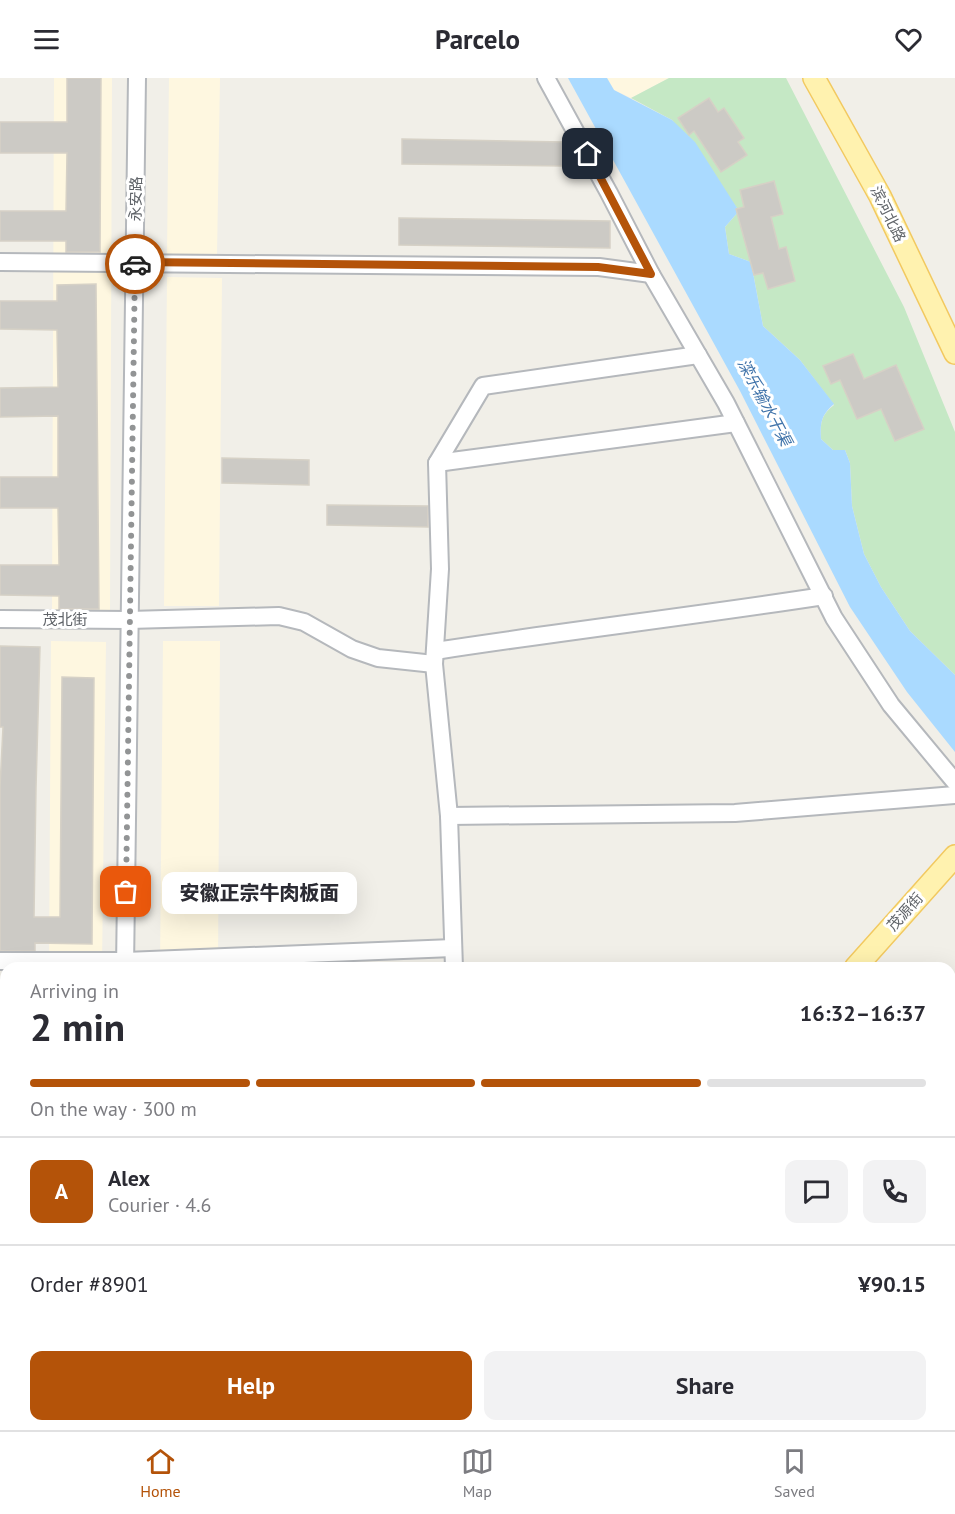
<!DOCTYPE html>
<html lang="en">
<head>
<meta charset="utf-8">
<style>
  body { margin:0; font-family:"PT Sans","Noto Sans SC",sans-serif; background:#f2f2f3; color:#2b2b33; height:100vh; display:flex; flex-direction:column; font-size:22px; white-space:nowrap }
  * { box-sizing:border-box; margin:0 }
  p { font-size:20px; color:#7c7c81 }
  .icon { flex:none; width:33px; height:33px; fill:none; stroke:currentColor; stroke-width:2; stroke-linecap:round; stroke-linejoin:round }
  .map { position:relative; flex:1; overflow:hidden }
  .details { position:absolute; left:0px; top:884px; width:956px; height:470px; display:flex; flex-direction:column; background:#fff; border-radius:18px 18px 0 0; box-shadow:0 6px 24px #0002 }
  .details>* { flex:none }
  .pin { position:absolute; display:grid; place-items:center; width:51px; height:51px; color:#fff; margin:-26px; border-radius:12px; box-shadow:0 3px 9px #0006 }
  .courier { position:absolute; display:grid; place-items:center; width:60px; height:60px; margin:-30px; border:4px solid #b45309; border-radius:50%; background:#fff; color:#222; box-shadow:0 2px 8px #0007 }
  .bubble { position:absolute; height:42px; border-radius:12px; background:#fff; box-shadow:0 6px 24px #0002; font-size:20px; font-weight:800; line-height:42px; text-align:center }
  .head em { font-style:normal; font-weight:800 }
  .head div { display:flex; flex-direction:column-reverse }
  .head { display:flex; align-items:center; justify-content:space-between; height:102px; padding:0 30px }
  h1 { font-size:39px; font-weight:800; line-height:45px }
  .bar { display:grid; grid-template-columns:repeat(4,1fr); gap:9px 6px; align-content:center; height:72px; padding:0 30px }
  .bar i { height:8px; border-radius:4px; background:#e1e1e2 }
  .bar .active { background:#b45309 }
  .bar p { grid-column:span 4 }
  .line { display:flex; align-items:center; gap:15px; padding:0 30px; border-top:2px solid #e1e1e2 }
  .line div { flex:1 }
  .round { display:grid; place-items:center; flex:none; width:63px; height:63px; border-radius:12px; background:#f2f2f3 }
  .primary-button { display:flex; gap:12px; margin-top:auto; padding:12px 30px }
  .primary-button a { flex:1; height:69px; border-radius:12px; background:#b45309; color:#fff; font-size:24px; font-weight:800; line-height:69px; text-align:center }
  .primary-button a+a { background:#f2f2f3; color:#2b2b33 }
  header { display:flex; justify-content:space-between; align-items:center; height:78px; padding:0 30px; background:#fff; font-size:27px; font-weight:800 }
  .dock { display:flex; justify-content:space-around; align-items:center; height:84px; border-top:2px solid #e1e1e2; background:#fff; font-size:16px; color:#7c7c81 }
  .dock a { display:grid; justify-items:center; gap:3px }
  .dock .active { color:#b45309 }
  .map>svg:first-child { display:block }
</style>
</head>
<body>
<header><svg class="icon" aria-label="menu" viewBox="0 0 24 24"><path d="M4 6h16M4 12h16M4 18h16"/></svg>Parcelo<svg class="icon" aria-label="heart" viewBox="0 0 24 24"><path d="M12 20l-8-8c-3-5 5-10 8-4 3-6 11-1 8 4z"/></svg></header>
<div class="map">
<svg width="955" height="1352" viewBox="0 0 955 1352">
  <rect width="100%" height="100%" fill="#f1efe8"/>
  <!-- commercial -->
  <g fill="#fef7e0">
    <path d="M 54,0 L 112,0 L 110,537 L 52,537 Z"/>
    <path d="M 169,0 L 220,0 L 217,177 L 167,176 Z"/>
    <path d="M 607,0 L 669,0 L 631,20 L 614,12 Z"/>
    <path d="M 167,199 L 222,200 L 219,528 L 164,528 Z"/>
    <path d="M 51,563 L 106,564 L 102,889 L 49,890 Z"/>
    <path d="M 163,563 L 220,563 L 218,889 L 160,890 Z"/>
    <path d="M 0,1104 L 6,1104 L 6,1161 L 0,1162 Z"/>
  </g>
  <!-- green -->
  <path fill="#c5e8c5" d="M 669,0 L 786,0 L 904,229 L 955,354 L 955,597 L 910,553 L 881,509 L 864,476 L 852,428 L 850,385 L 845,372 L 833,372 L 821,361 C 820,345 821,337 834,327 L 800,282 L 763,248 L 751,184 L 729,176 L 725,149 L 739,133 L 672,42 L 631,20 Z"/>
  <!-- water -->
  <path fill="#aadaff" d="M 568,0 L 607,0 L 614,12 L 672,42 L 695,64 L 739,133 L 725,149 L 729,176 L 751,184 L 763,248 L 800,282 L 834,326 C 821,337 820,345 821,361 L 833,372 L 845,372 L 850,385 L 852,428 L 864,476 L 881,509 L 910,553 L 955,597 L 955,674 L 907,614 L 850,529 L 740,313 Z"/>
  <!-- building -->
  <g fill="#cccac5" stroke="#d6d1c6" stroke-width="1.5">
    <path d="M 67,0 L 101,0 L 100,174 L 66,174 L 66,163 L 0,163 L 0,133 L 66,133 L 67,75 L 0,75 L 0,44 L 67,44 Z"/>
    <path d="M 709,20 L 718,34 L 724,30 L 744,60 L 738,64 L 747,77 L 721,94 L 694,53 L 689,57 L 678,40 Z"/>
    <path d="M 402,61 L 564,64 L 563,88 L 402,86 Z"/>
    <path d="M 774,103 L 783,136 L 771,139 L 779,171 L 786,169 L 795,203 L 768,211 L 763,195 L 754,197 L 736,131 L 744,129 L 740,112 Z"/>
    <path d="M 399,140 L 610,143 L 610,170 L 399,167 Z"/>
    <path d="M 96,206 L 99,531 L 59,531 L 59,518 L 0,517 L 0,487 L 59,487 L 58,430 L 0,430 L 0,399 L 58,399 L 58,338 L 0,339 L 0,310 L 58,309 L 57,252 L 0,251 L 0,223 L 57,223 L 57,207 Z"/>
    <path d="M 853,276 L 864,301 L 896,287 L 924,351 L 895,363 L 881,331 L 857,341 L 840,302 L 831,306 L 823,288 Z"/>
    <path d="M 222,380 L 309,382 L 309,407 L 222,405 Z"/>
    <path d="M 327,427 L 428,428 L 428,449 L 327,447 Z"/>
    <path d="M 0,568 L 40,569 L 36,710 L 34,839 L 60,839 L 62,599 L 94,600 L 92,866 L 35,865 L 35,873 L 0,873 L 0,709 L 3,649 L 0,649 Z"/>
  </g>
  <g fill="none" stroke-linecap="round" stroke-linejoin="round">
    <defs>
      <g id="minor">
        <path d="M 546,0 L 609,115 L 651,196 L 726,325 L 834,540 L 891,627 L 955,704"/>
        <path d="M 0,184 L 599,189 L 651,196"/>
        <path d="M 437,385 L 736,345"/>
        <path d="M 0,541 L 129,542 L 279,538 L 304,544 L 352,571 L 378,580 L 434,586"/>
        <path d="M 435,573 C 565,553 694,538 824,518"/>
        <path d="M 449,738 L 735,735 L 955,717"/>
        <path d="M 0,883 L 125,883 L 453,870"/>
        <path d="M 125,890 L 137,0"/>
        <path d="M 454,890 L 449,738 L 434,586 L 440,491 L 437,385 L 483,308 L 698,277"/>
        <path d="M 950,1020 L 955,1020"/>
        <path d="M 950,1079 L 955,1079"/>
        <path d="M 0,1100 L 6,1100"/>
        <path d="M 950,1142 L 955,1142"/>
        <path d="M 950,1199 L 955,1199"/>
        <path d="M 950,1259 L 955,1259"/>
        <path d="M 0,1275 L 6,1275"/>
        <path d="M 950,1309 L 955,1308"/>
        <path d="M 41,1347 L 41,1352"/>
        <path d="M 497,1347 L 497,1352"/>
        <path d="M 667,1347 L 667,1352"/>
        <path d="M 784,1347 L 784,1352"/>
        <path d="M 900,1347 L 900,1352"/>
        <path d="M 122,1352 L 122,1347"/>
      </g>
      <g id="major">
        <path d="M 814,0 L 880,118 L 955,275"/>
        <path d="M 855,890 L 955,778"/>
        <path d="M 0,1193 L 6,1193"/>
      </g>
    </defs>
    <!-- minor casing -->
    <use href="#minor" stroke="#b5b8bc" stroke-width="20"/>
    <!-- major casing -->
    <use href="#major" stroke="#f2c960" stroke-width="24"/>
    <!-- minor -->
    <use href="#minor" stroke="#fff" stroke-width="16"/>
    <!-- major -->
    <use href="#major" stroke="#fff2af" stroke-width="21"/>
  </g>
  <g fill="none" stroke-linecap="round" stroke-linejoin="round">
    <!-- done -->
    <path stroke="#929495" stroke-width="6" stroke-dasharray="0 10.8" d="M 126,814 L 135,186"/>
    <!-- route -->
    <path stroke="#b45309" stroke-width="8" d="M 135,186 L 135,184 L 598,189 L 651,196 L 588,76"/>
  </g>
  <g text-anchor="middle" stroke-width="6" stroke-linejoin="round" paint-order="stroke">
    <!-- street labels -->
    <g font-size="15" fill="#5f6368" stroke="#fff">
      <text transform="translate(136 121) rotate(-89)" y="5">永安路</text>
      <text transform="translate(888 136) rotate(64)" y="5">滨河北路</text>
      <text x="65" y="547">茂北街</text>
      <text transform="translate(905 834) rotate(-48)" y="5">茂源街</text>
    </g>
    <!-- water labels -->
    <g font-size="16" font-style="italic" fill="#4174aa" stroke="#fff">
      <text transform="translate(765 324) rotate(62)" y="6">滦乐输水干渠</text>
    </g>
  </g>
</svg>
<div class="pin" style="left:126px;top:814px;background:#ea580c"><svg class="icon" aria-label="bag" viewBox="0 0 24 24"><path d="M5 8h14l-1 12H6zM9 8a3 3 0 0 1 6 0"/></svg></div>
<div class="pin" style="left:588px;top:76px;background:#1f2937"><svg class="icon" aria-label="home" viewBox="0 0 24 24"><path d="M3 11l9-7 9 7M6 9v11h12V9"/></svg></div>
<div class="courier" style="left:135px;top:186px"><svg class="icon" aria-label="car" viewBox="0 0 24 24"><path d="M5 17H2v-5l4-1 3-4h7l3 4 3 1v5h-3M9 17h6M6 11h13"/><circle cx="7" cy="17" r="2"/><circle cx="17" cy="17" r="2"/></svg></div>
<div class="bubble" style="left:162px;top:794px;width:195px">安徽正宗牛肉板面</div>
<section class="details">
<div class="head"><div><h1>2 min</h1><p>Arriving in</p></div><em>16:32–16:37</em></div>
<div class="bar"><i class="active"></i><i class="active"></i><i class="active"></i><i></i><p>On the way · 300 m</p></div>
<div class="line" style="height:108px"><b class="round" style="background:#b45309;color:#fff">A</b><div><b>Alex</b><p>Courier · 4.6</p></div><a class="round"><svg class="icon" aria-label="chat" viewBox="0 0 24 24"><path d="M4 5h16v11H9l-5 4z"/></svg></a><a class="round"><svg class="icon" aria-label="phone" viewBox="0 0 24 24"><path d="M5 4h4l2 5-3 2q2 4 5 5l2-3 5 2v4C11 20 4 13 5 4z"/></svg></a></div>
<div class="line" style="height:78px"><div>Order #8901</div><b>¥90.15</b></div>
<div class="primary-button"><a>Help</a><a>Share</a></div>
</section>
</div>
<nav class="dock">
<a class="active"><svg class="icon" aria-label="home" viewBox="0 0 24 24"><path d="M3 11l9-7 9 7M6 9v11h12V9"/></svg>Home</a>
<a><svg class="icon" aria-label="map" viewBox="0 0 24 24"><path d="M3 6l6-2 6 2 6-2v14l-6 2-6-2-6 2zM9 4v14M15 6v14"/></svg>Map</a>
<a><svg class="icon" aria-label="saved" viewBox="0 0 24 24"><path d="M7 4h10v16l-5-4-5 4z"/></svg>Saved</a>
</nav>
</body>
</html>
